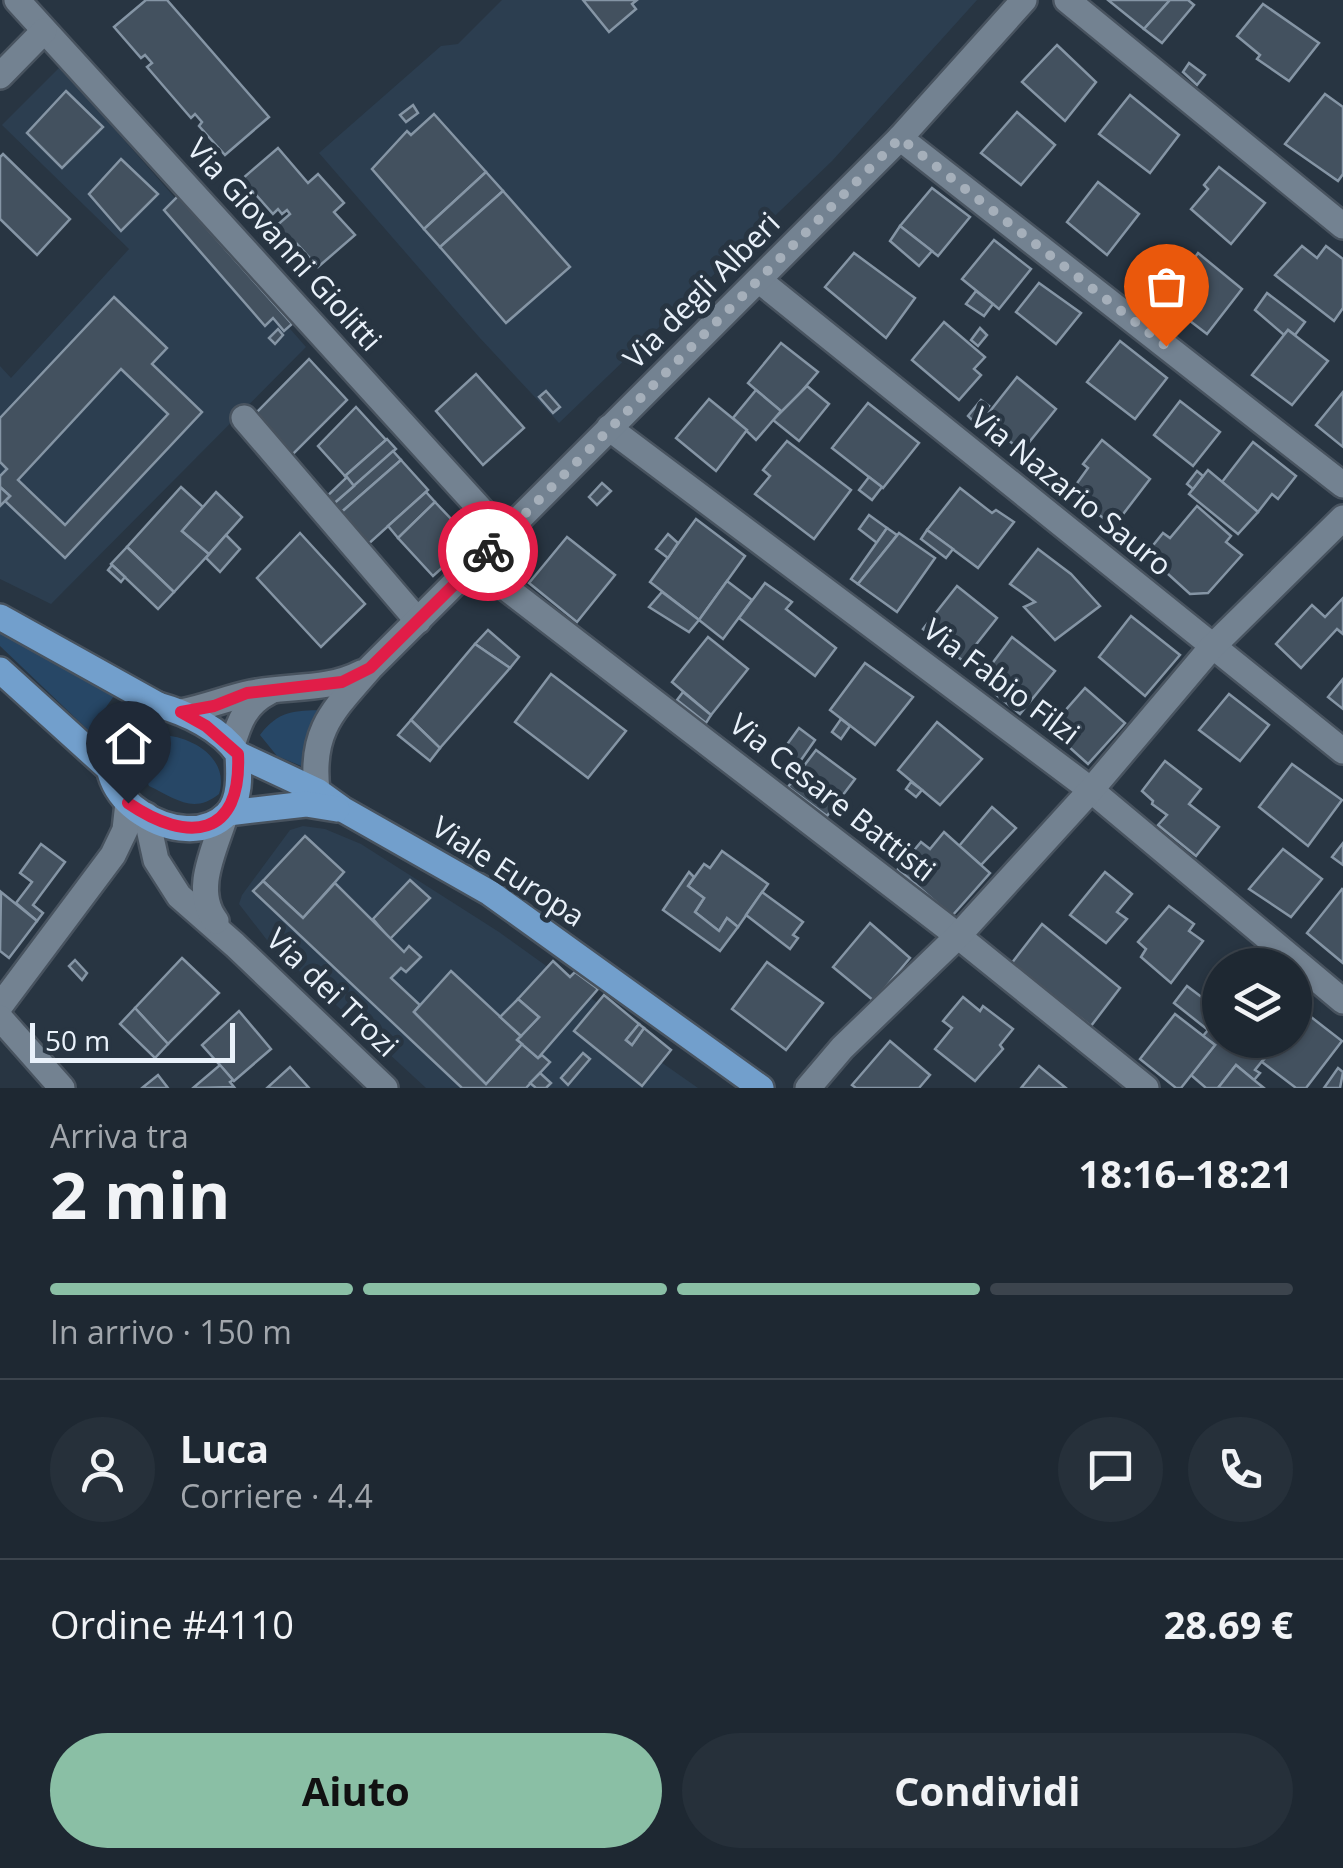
<!DOCTYPE html>
<html lang="it">
<head>
<meta charset="utf-8">
<style>
  body { margin:0; font-family:"Open Sans",sans-serif; background:#26303a; color:#f1f3f6; height:100vh; display:flex; flex-direction:column; font-size:38px; white-space:nowrap }
  * { box-sizing:border-box; margin:0 }
  p { font-size:32px; color:#a1a6ac }
  .icon { flex:none; width:55px; height:55px; fill:none; stroke:currentColor; stroke-width:2; stroke-linecap:round; stroke-linejoin:round }
  .map { position:relative; height:1088px; overflow:hidden }
  .side { display:flex; flex-direction:column; background:#1e2832; flex:1 }
  .side>* { flex:none }
  .tools { position:absolute; left:1202px; top:948px; display:grid; gap:20px }
  .tools a { display:grid; place-items:center; width:110px; height:110px; border-radius:50%; background:#1e2832; box-shadow:0 2px 8px #0004,0 0 0 2px #3c444d; font-size:50px }
  .scale { position:absolute; left:30px; bottom:25px; width:205px; box-sizing:border-box; padding-left:10px; border:5px solid #e9f1fa; border-top:0; font-size:28px; line-height:35px; white-space:nowrap; color:#e9f1fa; -webkit-text-stroke:8px #283542; paint-order:stroke }
  .pin { position:absolute; display:grid; place-items:center; width:85px; height:85px; color:#fff; margin:-102px -42px; border-radius:50% 50% 50% 0; rotate:-45deg; box-shadow:0 0 10px #0007 }
  .pin .icon { rotate:45deg }
  .courier { position:absolute; display:grid; place-items:center; width:100px; height:100px; margin:-50px; border:8px solid #e11d48; border-radius:50%; background:#fff; color:#222; box-shadow:0 2px 12px #0007 }
  .summary em { font-style:normal; font-weight:700 }
  .summary div { display:flex; flex-direction:column-reverse }
  .summary { display:flex; align-items:center; justify-content:space-between; height:170px; padding:0 50px }
  h1 { font-size:65px; font-weight:700; line-height:75px }
  .bar { display:grid; grid-template-columns:repeat(4,1fr); gap:15px 10px; align-content:center; height:120px; padding:0 50px }
  .bar i { height:12px; border-radius:8px; background:#3c444d }
  .bar .active { background:#8abfa5 }
  .bar p { grid-column:span 4 }
  .line { display:flex; align-items:center; gap:25px; padding:0 50px; border-top:2px solid #3c444d }
  .line div { flex:1 }
  .round { display:grid; place-items:center; flex:none; width:105px; height:105px; border-radius:52px; background:#26303a }
  .primary-button { display:flex; gap:20px; margin-top:auto; padding:20px 50px }
  .primary-button a { flex:1; height:115px; border-radius:60px; background:#8abfa5; color:#111; font-size:40px; font-weight:700; line-height:115px; text-align:center }
  .primary-button a+a { background:#26303a; color:#f1f3f6 }
  .map>svg:first-child { display:block }
</style>
</head>
<body>
<div class="map">
<svg width="1343" height="1088" viewBox="0 0 1343 1088">
  <rect width="100%" height="100%" fill="#283542"/>
  <!-- built -->
  <g fill="#2c3e50">
    <path d="M 502,0 L 977,0 L 832,161 L 559,423 L 479,337 L 319,153 L 441,46 L 458,44 Z"/>
    <path d="M 60,67 L 306,347 L 51,604 L 0,579 L 0,366 L 11,378 L 129,249 L 2,125 Z"/>
    <path d="M 303,826 L 325,829 L 361,844 L 499,932 L 648,1039 L 658,1060 L 698,1088 L 426,1088 L 270,944 L 239,904 L 242,895 L 290,830 Z"/>
  </g>
  <!-- green -->
  <g fill="#274766">
    <path d="M 0,631 L 114,696 L 89,731 L 0,646 Z"/>
    <path d="M 323,710 L 306,768 L 277,756 L 260,735 C 279,710 294,711 323,710 Z"/>
    <path d="M 161,735 C 193,736 230,759 219,794 C 193,815 175,798 149,786 L 139,764 L 141,749 Z"/>
  </g>
  <!-- building -->
  <g fill="#43515f" stroke="#8595a5" stroke-width="2.5" fill-rule="evenodd">
    <path d="M 146,0 L 167,0 L 269,117 L 225,155 L 199,126 L 202,122 L 195,114 L 191,118 L 147,67 L 152,63 L 145,55 L 141,58 L 114,27 Z"/>
    <path d="M 583,0 L 637,0 L 632,4 L 636,9 L 609,32 Z"/>
    <path d="M 1108,0 L 1170,0 L 1144,29 Z"/>
    <path d="M 1170,0 L 1188,0 L 1194,5 L 1162,43 L 1144,29 Z"/>
    <path d="M 1263,4 L 1319,43 L 1289,81 L 1257,59 L 1260,55 L 1237,36 Z"/>
    <path d="M 1057,45 L 1096,82 L 1065,121 L 1022,82 Z"/>
    <path d="M 1189,63 L 1205,75 L 1197,85 L 1183,72 Z"/>
    <path d="M 66,91 L 103,127 L 62,168 L 27,133 Z"/>
    <path d="M 1325,94 L 1343,107 L 1343,174 L 1338,181 L 1285,144 Z"/>
    <path d="M 1130,95 L 1179,135 L 1150,173 L 1099,134 Z"/>
    <path d="M 413,105 L 418,113 L 406,122 L 400,115 Z"/>
    <path d="M 1017,112 L 1055,145 L 1021,185 L 981,153 Z"/>
    <path d="M 434,114 L 486,172 L 424,229 L 372,169 L 407,131 L 411,135 Z"/>
    <path d="M 278,148 L 308,183 L 318,174 L 344,203 L 334,212 L 355,235 L 318,267 L 297,244 L 293,247 L 275,227 L 290,214 L 287,210 L 282,214 L 278,209 L 273,214 L 242,179 Z"/>
    <path d="M 3,154 L 70,219 L 37,255 L 0,219 L 0,157 Z"/>
    <path d="M 121,159 L 158,194 L 121,231 L 89,194 Z"/>
    <path d="M 1219,167 L 1265,203 L 1231,244 L 1191,209 L 1208,189 L 1204,185 Z"/>
    <path d="M 486,172 L 503,191 L 440,247 L 424,229 Z"/>
    <path d="M 1098,182 L 1139,214 L 1107,255 L 1067,222 Z"/>
    <path d="M 932,188 L 970,217 L 938,256 L 900,226 Z"/>
    <path d="M 503,191 L 570,267 L 506,323 L 440,247 Z"/>
    <path d="M 178,196 L 292,324 L 284,331 L 273,318 L 265,326 L 164,210 Z"/>
    <path d="M 900,226 L 932,251 L 919,266 L 890,241 Z"/>
    <path d="M 994,240 L 1031,269 L 999,309 L 962,279 Z"/>
    <path d="M 1302,246 L 1317,258 L 1326,246 L 1343,259 L 1343,308 L 1334,321 L 1275,275 Z"/>
    <path d="M 854,253 L 915,298 L 886,338 L 825,287 Z"/>
    <path d="M 1198,253 L 1242,289 L 1207,334 L 1164,301 Z"/>
    <path d="M 1039,283 L 1081,313 L 1056,344 L 1016,312 Z"/>
    <path d="M 976,291 L 993,304 L 984,316 L 966,304 Z"/>
    <path d="M 1267,293 L 1305,322 L 1295,335 L 1288,330 L 1284,335 L 1255,310 Z"/>
    <path d="M 114,297 L 167,348 L 152,364 L 202,412 L 65,558 L 5,501 L 10,496 L 0,487 L 0,476 L 7,469 L 0,462 L 0,418 ZM 121,369 L 168,414 L 65,525 L 18,480 Z"/>
    <path d="M 944,322 L 985,357 L 974,369 L 981,375 L 959,400 L 912,360 Z"/>
    <path d="M 980,328 L 987,335 L 978,346 L 971,340 Z"/>
    <path d="M 278,329 L 283,335 L 275,344 L 269,338 Z"/>
    <path d="M 1288,330 L 1328,361 L 1292,405 L 1252,375 Z"/>
    <path d="M 1120,341 L 1167,378 L 1135,419 L 1087,382 Z"/>
    <path d="M 781,343 L 818,372 L 783,413 L 748,383 Z"/>
    <path d="M 309,359 L 347,400 L 287,460 L 250,419 Z"/>
    <path d="M 476,374 L 524,428 L 483,465 L 436,411 Z"/>
    <path d="M 1017,377 L 1056,409 L 1022,451 L 983,420 Z"/>
    <path d="M 807,386 L 829,404 L 799,441 L 773,420 Z"/>
    <path d="M 756,390 L 781,411 L 756,440 L 733,418 Z"/>
    <path d="M 546,391 L 560,407 L 553,413 L 539,397 Z"/>
    <path d="M 1343,392 L 1343,447 L 1316,425 Z"/>
    <path d="M 709,399 L 747,430 L 716,471 L 676,438 Z"/>
    <path d="M 981,400 L 989,406 L 975,423 L 968,416 Z"/>
    <path d="M 1180,401 L 1220,432 L 1193,466 L 1154,435 Z"/>
    <path d="M 868,403 L 919,443 L 883,488 L 832,448 Z"/>
    <path d="M 356,407 L 386,440 L 345,476 L 318,446 Z"/>
    <path d="M 387,439 L 396,449 L 354,486 L 345,476 Z"/>
    <path d="M 1102,440 L 1150,479 L 1114,526 L 1070,493 L 1088,468 L 1083,464 Z"/>
    <path d="M 787,441 L 851,490 L 814,539 L 755,494 L 770,476 L 763,470 Z"/>
    <path d="M 1253,442 L 1296,476 L 1278,499 L 1272,494 L 1258,512 L 1222,482 Z"/>
    <path d="M 393,451 L 401,460 L 338,515 L 331,506 Z"/>
    <path d="M 401,460 L 428,490 L 365,547 L 337,516 Z"/>
    <path d="M 1208,470 L 1258,512 L 1238,534 L 1189,494 Z"/>
    <path d="M 1197,471 L 1203,476 L 1193,489 L 1187,484 Z"/>
    <path d="M 347,477 L 354,486 L 331,506 L 324,499 Z"/>
    <path d="M 869,477 L 882,487 L 872,500 L 859,490 Z"/>
    <path d="M 602,483 L 611,491 L 597,505 L 589,497 Z"/>
    <path d="M 0,487 L 10,496 L 0,506 Z"/>
    <path d="M 181,487 L 203,507 L 182,531 L 209,554 L 174,592 L 127,547 Z"/>
    <path d="M 960,488 L 992,513 L 996,510 L 1014,522 L 978,568 L 927,530 Z"/>
    <path d="M 216,492 L 242,517 L 209,554 L 182,531 Z"/>
    <path d="M 426,492 L 435,502 L 398,538 L 388,526 Z"/>
    <path d="M 435,502 L 472,541 L 433,576 L 398,538 Z"/>
    <path d="M 1197,506 L 1231,536 L 1226,542 L 1242,555 L 1208,593 L 1190,594 L 1146,554 L 1163,533 L 1170,538 Z"/>
    <path d="M 869,515 L 887,528 L 877,543 L 859,529 Z"/>
    <path d="M 696,519 L 745,556 L 699,620 L 650,582 Z"/>
    <path d="M 887,528 L 897,535 L 858,584 L 851,579 Z"/>
    <path d="M 927,530 L 953,549 L 946,558 L 921,539 Z"/>
    <path d="M 300,533 L 365,604 L 321,647 L 257,578 Z"/>
    <path d="M 899,533 L 935,558 L 897,612 L 858,584 Z"/>
    <path d="M 668,534 L 678,543 L 668,558 L 656,549 Z"/>
    <path d="M 226,535 L 240,549 L 220,572 L 206,558 Z"/>
    <path d="M 567,537 L 615,575 L 577,622 L 529,583 Z"/>
    <path d="M 127,547 L 174,592 L 158,609 L 111,564 Z"/>
    <path d="M 1038,549 L 1071,574 L 1100,606 L 1055,640 L 1024,607 L 1035,602 L 1010,584 Z"/>
    <path d="M 112,565 L 125,577 L 121,582 L 108,570 Z"/>
    <path d="M 727,581 L 752,600 L 723,639 L 699,620 Z"/>
    <path d="M 765,583 L 792,602 L 786,609 L 836,648 L 815,676 L 739,618 Z"/>
    <path d="M 957,586 L 997,618 L 963,661 L 923,629 Z"/>
    <path d="M 662,592 L 699,620 L 689,632 L 649,607 Z"/>
    <path d="M 1343,598 L 1343,634 L 1337,629 L 1301,668 L 1276,644 L 1312,605 L 1325,617 Z"/>
    <path d="M 1131,616 L 1180,655 L 1145,696 L 1099,657 Z"/>
    <path d="M 488,630 L 519,657 L 510,668 L 475,644 Z"/>
    <path d="M 708,637 L 748,669 L 711,715 L 672,682 Z"/>
    <path d="M 1012,637 L 1055,671 L 1020,714 L 979,681 Z"/>
    <path d="M 475,644 L 510,668 L 440,748 L 411,720 Z"/>
    <path d="M 865,663 L 913,697 L 875,745 L 830,710 Z"/>
    <path d="M 551,674 L 626,731 L 588,778 L 515,722 Z"/>
    <path d="M 1343,679 L 1343,709 L 1328,697 Z"/>
    <path d="M 1085,688 L 1125,723 L 1088,764 L 1049,729 Z"/>
    <path d="M 683,692 L 711,715 L 706,723 L 677,700 Z"/>
    <path d="M 1229,694 L 1269,725 L 1240,761 L 1199,730 Z"/>
    <path d="M 841,719 L 850,726 L 841,739 L 832,732 Z"/>
    <path d="M 411,720 L 440,748 L 430,761 L 398,735 Z"/>
    <path d="M 937,722 L 982,759 L 940,805 L 898,770 Z"/>
    <path d="M 799,728 L 815,740 L 799,763 L 783,750 Z"/>
    <path d="M 816,750 L 855,779 L 827,816 L 788,787 Z"/>
    <path d="M 1165,761 L 1201,789 L 1189,804 L 1219,827 L 1196,856 L 1158,825 L 1167,815 L 1152,804 L 1153,801 L 1142,791 Z"/>
    <path d="M 1292,764 L 1342,800 L 1308,846 L 1259,807 Z"/>
    <path d="M 911,782 L 922,790 L 916,797 L 906,789 Z"/>
    <path d="M 992,807 L 1016,828 L 981,865 L 959,846 Z"/>
    <path d="M 944,832 L 990,873 L 952,916 L 898,869 L 921,842 L 930,849 Z"/>
    <path d="M 305,836 L 344,872 L 303,918 L 263,881 Z"/>
    <path d="M 1343,843 L 1343,865 L 1332,857 Z"/>
    <path d="M 41,844 L 65,862 L 33,905 L 43,913 L 37,921 L 16,903 L 32,882 L 20,873 Z"/>
    <path d="M 1283,849 L 1322,879 L 1291,917 L 1249,889 Z"/>
    <path d="M 722,851 L 768,884 L 738,927 L 727,918 L 719,931 L 695,912 L 704,898 L 688,886 L 704,864 L 710,868 Z"/>
    <path d="M 689,872 L 694,877 L 688,886 L 704,898 L 695,912 L 719,931 L 727,918 L 738,927 L 720,951 L 663,910 Z"/>
    <path d="M 1105,872 L 1132,894 L 1117,912 L 1127,919 L 1106,943 L 1070,915 Z"/>
    <path d="M 410,880 L 430,898 L 390,939 L 373,919 Z"/>
    <path d="M 263,881 L 303,918 L 335,883 L 404,952 L 409,946 L 421,957 L 406,972 L 401,968 L 391,978 L 420,1005 L 414,1012 L 486,1084 L 522,1044 L 538,1058 L 542,1055 L 550,1062 L 526,1088 L 462,1088 L 253,891 Z"/>
    <path d="M 1342,889 L 1343,890 L 1343,963 L 1307,933 Z"/>
    <path d="M 1,892 L 37,921 L 9,958 L 0,951 Z"/>
    <path d="M 762,892 L 803,922 L 793,935 L 798,938 L 790,949 L 746,915 Z"/>
    <path d="M 1169,906 L 1194,924 L 1189,931 L 1203,941 L 1171,983 L 1141,957 L 1146,949 L 1138,942 Z"/>
    <path d="M 870,923 L 910,958 L 874,1001 L 833,967 Z"/>
    <path d="M 1042,924 L 1120,988 L 1091,1026 L 1011,964 Z"/>
    <path d="M 182,958 L 219,993 L 168,1044 L 135,1008 Z"/>
    <path d="M 75,960 L 87,973 L 82,980 L 69,966 Z"/>
    <path d="M 553,961 L 570,977 L 575,972 L 598,989 L 538,1058 L 517,1040 L 539,1017 L 518,999 Z"/>
    <path d="M 767,962 L 823,1003 L 786,1050 L 732,1009 Z"/>
    <path d="M 451,971 L 521,1036 L 517,1040 L 522,1044 L 486,1084 L 414,1012 Z"/>
    <path d="M 1187,986 L 1220,1011 L 1220,1040 L 1279,1040 L 1255,1070 L 1260,1073 L 1254,1080 L 1236,1065 L 1218,1088 L 1206,1088 L 1191,1075 L 1215,1045 L 1203,1036 L 1208,1030 L 1174,1003 Z"/>
    <path d="M 604,995 L 639,1024 L 626,1040 L 632,1045 L 644,1028 L 671,1050 L 642,1086 L 574,1031 Z"/>
    <path d="M 963,997 L 980,1011 L 983,1006 L 1013,1029 L 1000,1045 L 1003,1049 L 975,1081 L 935,1049 L 952,1028 L 943,1021 Z"/>
    <path d="M 518,999 L 539,1017 L 521,1036 L 500,1017 Z"/>
    <path d="M 135,1008 L 168,1044 L 155,1058 L 120,1024 Z"/>
    <path d="M 1302,1010 L 1342,1041 L 1306,1088 L 1296,1088 L 1262,1062 L 1279,1040 L 1295,1040 L 1295,1020 Z"/>
    <path d="M 239,1011 L 271,1049 L 234,1081 L 202,1045 Z"/>
    <path d="M 1175,1014 L 1215,1045 L 1181,1088 L 1176,1088 L 1140,1059 Z"/>
    <path d="M 639,1024 L 644,1028 L 632,1045 L 626,1040 Z"/>
    <path d="M 890,1041 L 930,1075 L 919,1088 L 856,1088 L 852,1085 Z"/>
    <path d="M 583,1053 L 590,1059 L 568,1085 L 561,1078 Z"/>
    <path d="M 220,1065 L 233,1080 L 230,1082 L 234,1087 L 193,1088 Z"/>
    <path d="M 1236,1065 L 1254,1080 L 1264,1088 L 1218,1088 Z"/>
    <path d="M 1039,1066 L 1066,1088 L 1021,1088 Z"/>
    <path d="M 290,1067 L 309,1088 L 267,1088 Z"/>
    <path d="M 1338,1068 L 1343,1072 L 1340,1088 L 1324,1088 Z"/>
    <path d="M 540,1073 L 551,1083 L 546,1088 L 536,1088 L 530,1083 Z"/>
    <path d="M 158,1075 L 168,1088 L 142,1088 Z"/>
  </g>
  <g fill="none" stroke-linecap="round" stroke-linejoin="round">
    <defs>
      <g id="minor">
        <path d="M 17,0 L 503,534"/>
        <path d="M 1067,0 L 1343,226"/>
        <path d="M 0,76 L 44,31"/>
        <path d="M 900,138 L 1343,485"/>
        <path d="M 760,281 L 1343,751"/>
        <path d="M 244,418 L 418,621"/>
        <path d="M 609,428 L 1091,790 L 1343,1001"/>
        <path d="M 475,564 L 958,936 L 1146,1088"/>
        <path d="M 181,712 C 207,707 227,698 251,693 C 289,685 326,691 361,673"/>
        <path d="M 232,746 C 239,721 246,704 269,692"/>
        <path d="M 317,791 C 310,730 333,711 370,668 L 900,138 L 1024,0"/>
        <path d="M 146,815 L 156,860 L 179,896 L 235,945 L 385,1088"/>
        <path d="M 216,921 C 192,891 215,849 225,816"/>
        <path d="M 0,1006 L 113,855 L 125,830 L 128,803"/>
        <path d="M 0,1018 L 62,1088"/>
        <path d="M 808,1088 L 842,1048 L 958,936 L 1091,790 L 1211,648 L 1343,518"/>
      </g>
      <g id="major">
        <path d="M 0,617 L 158,705"/>
        <path d="M 0,670 L 108,768"/>
        <path d="M 158,705 C 187,713 221,729 238,754 C 239,773 241,800 227,814 C 183,858 81,794 116,737 C 127,718 138,712 158,705 Z"/>
        <path d="M 238,754 L 317,791 L 342,809 L 490,893 L 761,1088"/>
        <path d="M 228,813 L 306,804 L 337,809"/>
      </g>
    </defs>
    <!-- minor casing -->
    <use href="#minor" stroke="#48535f" stroke-width="30"/>
    <!-- major casing -->
    <use href="#major" stroke="#48535f" stroke-width="30"/>
    <!-- minor -->
    <use href="#minor" stroke="#738291" stroke-width="25"/>
    <!-- major -->
    <use href="#major" stroke="#729fcc" stroke-width="25"/>
  </g>
  <g fill="none" stroke-linecap="round" stroke-linejoin="round">
    <!-- done -->
    <path stroke="#a5afba" stroke-width="10" stroke-dasharray="0 18" d="M 488,551 L 900,138 L 1166,346"/>
    <!-- route -->
    <path stroke="#e11d48" stroke-width="12" d="M 128,803 C 188,844 242,838 238,754 L 206,726 L 181,712 L 214,706 L 247,693 L 342,682 L 370,668 L 488,551"/>
  </g>
  <g text-anchor="middle" stroke-width="10" stroke-linejoin="round" paint-order="stroke">
    <!-- street labels -->
    <g font-size="30" fill="#e9f1fa" stroke="#283542">
      <text transform="translate(284 245) rotate(48)" y="10">Via Giovanni Giolitti</text>
      <text transform="translate(702 291) rotate(-45)" y="10">Via degli Alberi</text>
      <text transform="translate(1071 492) rotate(39)" y="10">Via Nazario Sauro</text>
      <text transform="translate(1001 682) rotate(37)" y="10">Via Fabio Filzi</text>
      <text transform="translate(832 798) rotate(38)" y="10">Via Cesare Battisti</text>
      <text transform="translate(508 872) rotate(33)" y="10">Viale Europa</text>
      <text transform="translate(332 993) rotate(44)" y="10">Via dei Trozi</text>
    </g>
  </g>
</svg>
<div class="tools">
<a><svg class="icon" aria-label="layers" viewBox="0 0 24 24"><path d="M12 4l9 5-9 5-9-5zM3 14l9 5 9-5"/></svg></a>
</div>
<div class="scale">50 m</div>
<div class="pin" style="left:1166px;top:346px;background:#ea580c"><svg class="icon" aria-label="bag" viewBox="0 0 24 24"><path d="M5 8h14l-1 12H6zM9 8a3 3 0 0 1 6 0"/></svg></div>
<div class="pin" style="left:128px;top:803px;background:#1f2937"><svg class="icon" aria-label="home" viewBox="0 0 24 24"><path d="M3 11l9-7 9 7M6 9v11h12V9"/></svg></div>
<div class="courier" style="left:488px;top:551px"><svg class="icon" aria-label="bike" viewBox="0 0 24 24"><circle cx="6" cy="16" r="4"/><circle cx="18" cy="16" r="4"/><path d="M6 16l4-8h5l3 8M10 8l3 8H6M13 5h3"/></svg></div>
</div>
<section class="side">
<div class="summary"><div><h1>2 min</h1><p>Arriva tra</p></div><em>18:16–18:21</em></div>
<div class="bar"><i class="active"></i><i class="active"></i><i class="active"></i><i></i><p>In arrivo · 150 m</p></div>
<div class="line" style="height:180px"><a class="round"><svg class="icon" aria-label="person" viewBox="0 0 24 24"><circle cx="12" cy="8" r="4"/><path d="M4 21q1-7 8-7t8 7"/></svg></a><div><b>Luca</b><p>Corriere · 4.4</p></div><a class="round"><svg class="icon" aria-label="chat" viewBox="0 0 24 24"><path d="M4 5h16v11H9l-5 4z"/></svg></a><a class="round"><svg class="icon" aria-label="phone" viewBox="0 0 24 24"><path d="M5 4h4l2 5-3 2q2 4 5 5l2-3 5 2v4C11 20 4 13 5 4z"/></svg></a></div>
<div class="line" style="height:130px"><div>Ordine #4110</div><b>28.69 €</b></div>
<div class="primary-button"><a>Aiuto</a><a>Condividi</a></div>
</section>
</body>
</html>
